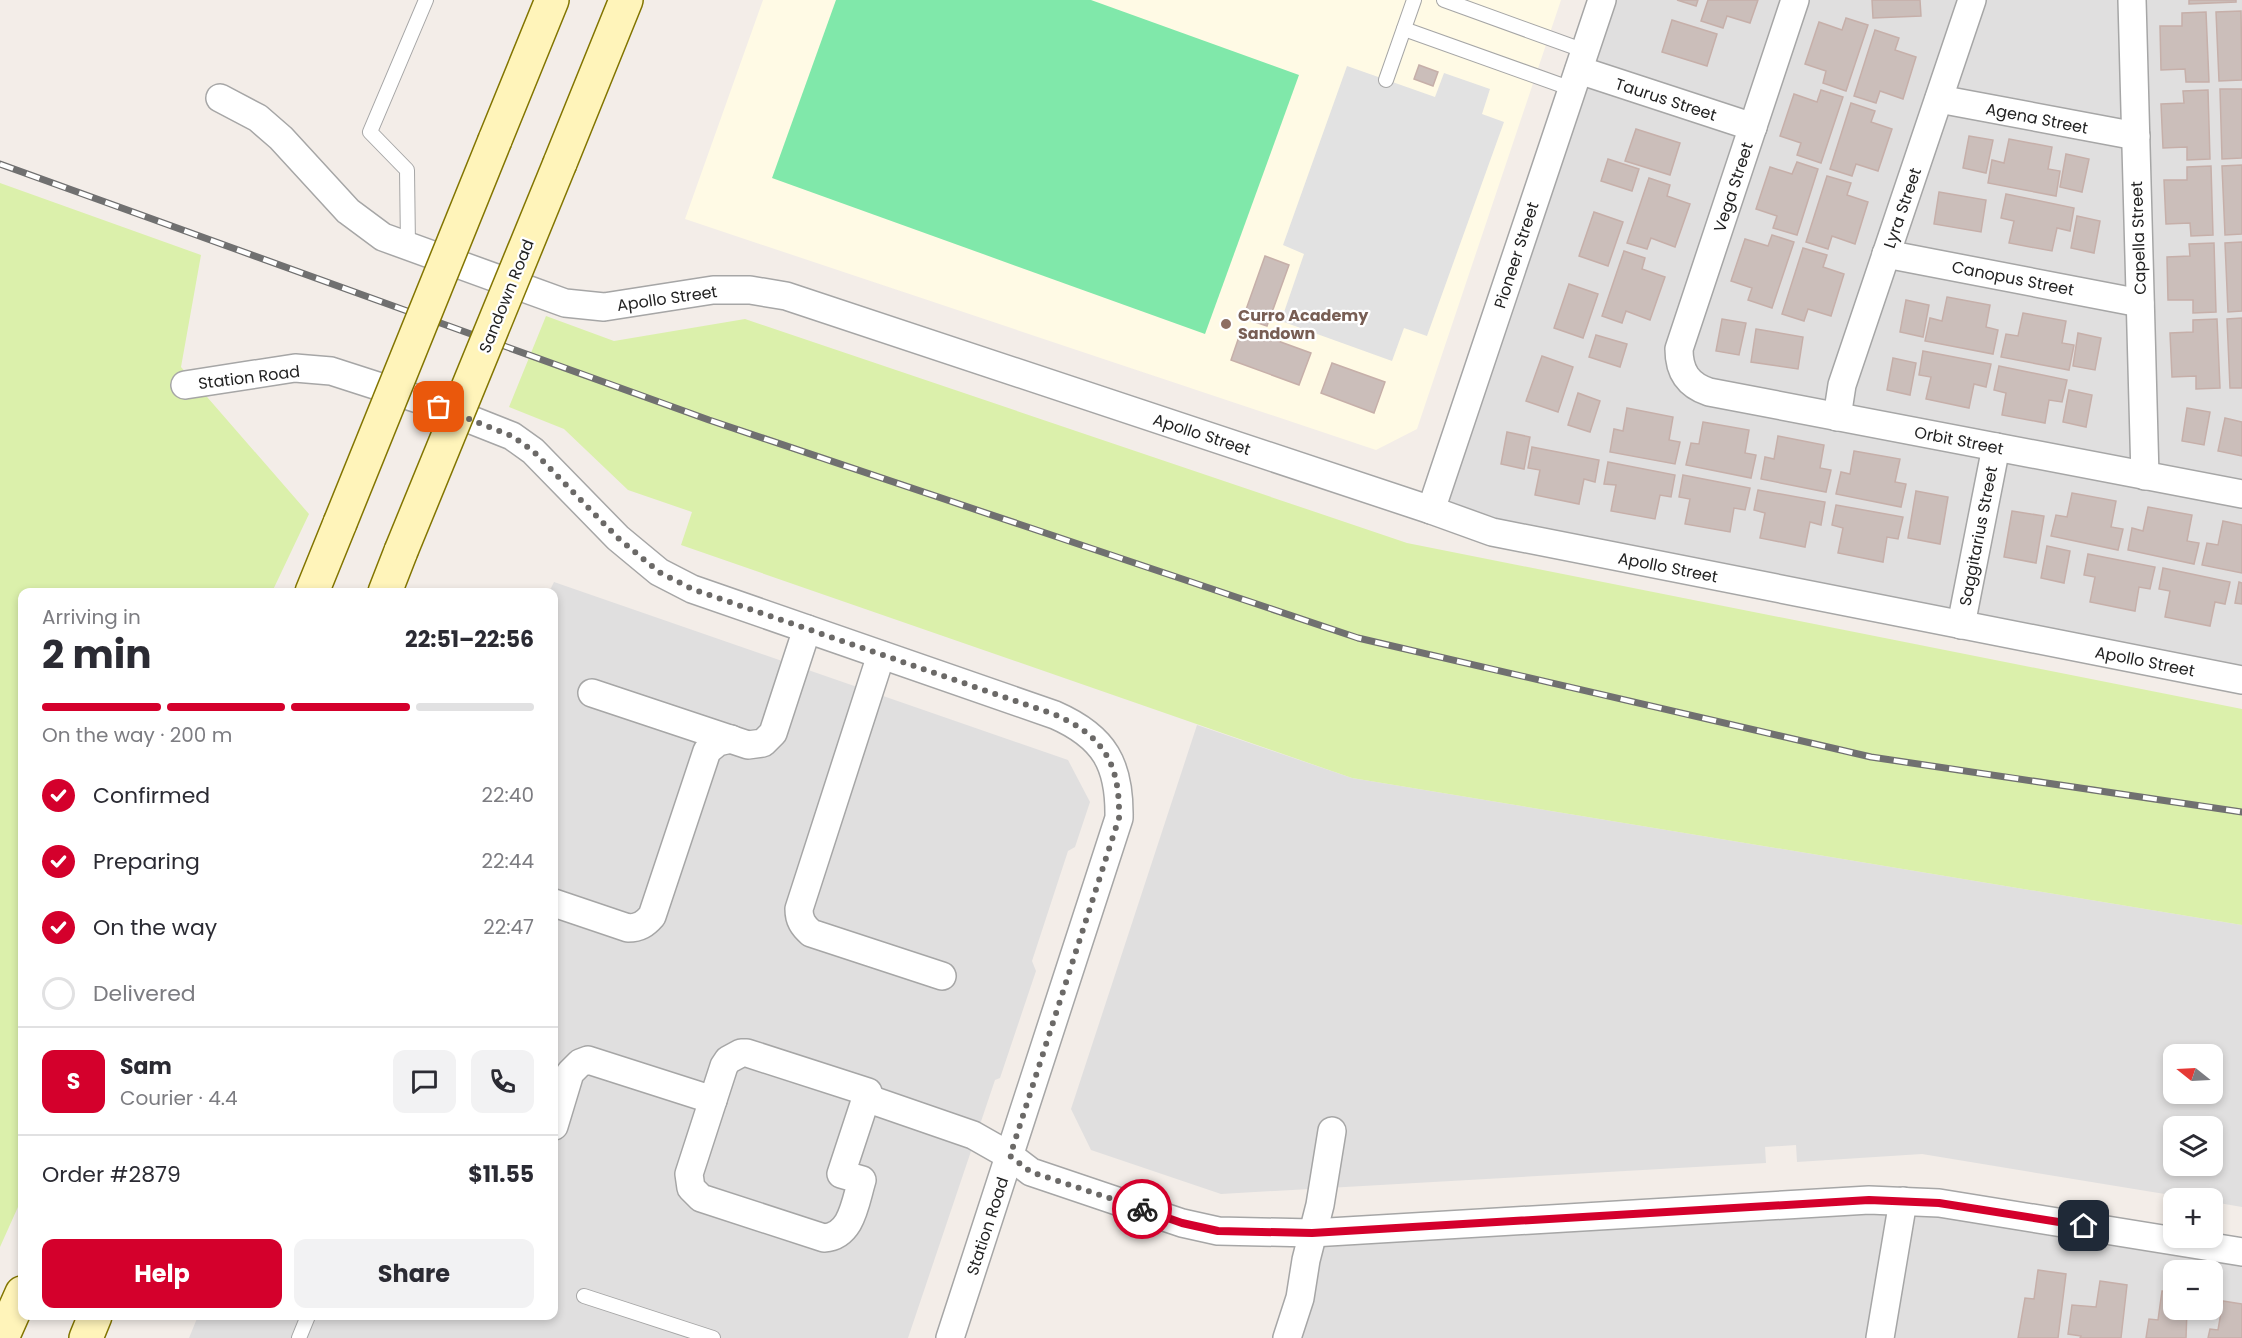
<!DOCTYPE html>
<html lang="en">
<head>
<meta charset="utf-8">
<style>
  body { margin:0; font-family:Poppins,sans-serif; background:#f2f2f3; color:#2b2b33; height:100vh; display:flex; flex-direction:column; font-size:22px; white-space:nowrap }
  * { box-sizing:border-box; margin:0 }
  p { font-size:20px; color:#7c7c81 }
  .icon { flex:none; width:33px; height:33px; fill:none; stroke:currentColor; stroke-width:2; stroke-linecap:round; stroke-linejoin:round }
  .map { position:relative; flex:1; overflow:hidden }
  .details { position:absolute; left:18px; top:588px; width:540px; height:732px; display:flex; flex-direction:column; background:#fff; border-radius:12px; box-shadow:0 3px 9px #0003 }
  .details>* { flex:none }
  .needle { width:39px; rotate:288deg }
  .fabs { position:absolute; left:2163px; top:1044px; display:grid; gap:12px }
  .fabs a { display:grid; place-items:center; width:60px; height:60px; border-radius:12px; background:#fff; box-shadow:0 3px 9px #0003; font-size:30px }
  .pin { position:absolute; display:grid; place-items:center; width:51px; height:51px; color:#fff; margin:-26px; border-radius:12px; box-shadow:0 3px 9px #0006 }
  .courier { position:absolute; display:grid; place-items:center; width:60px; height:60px; margin:-30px; border:4px solid #d4002c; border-radius:50%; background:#fff; color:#222; box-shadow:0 2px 8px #0007 }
  .overview em { font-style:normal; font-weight:700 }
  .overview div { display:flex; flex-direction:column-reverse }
  .overview { display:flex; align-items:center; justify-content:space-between; height:102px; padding:0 24px }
  h1 { font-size:39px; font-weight:700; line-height:45px }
  .bar { display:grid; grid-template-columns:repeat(4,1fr); gap:9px 6px; align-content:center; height:72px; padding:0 24px }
  .bar i { height:8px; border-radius:4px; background:#e1e1e2 }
  .bar .on { background:#d4002c }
  .bar p { grid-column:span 4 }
  .line { display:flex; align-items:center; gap:15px; padding:0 24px; border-top:2px solid #e1e1e2 }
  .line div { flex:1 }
  .round { display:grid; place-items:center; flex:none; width:63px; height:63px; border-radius:12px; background:#f2f2f3 }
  ol { padding:0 24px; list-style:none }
  li { display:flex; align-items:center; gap:18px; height:66px }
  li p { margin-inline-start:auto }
  li .icon { padding:6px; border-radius:50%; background:#d4002c; color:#fff; stroke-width:4 }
  li:last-child { color:#7c7c81 }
  li i { width:33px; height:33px; border:3px solid #e1e1e2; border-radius:50% }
  .cta { display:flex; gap:12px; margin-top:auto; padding:12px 24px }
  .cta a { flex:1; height:69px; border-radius:12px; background:#d4002c; color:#fff; font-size:24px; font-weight:700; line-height:69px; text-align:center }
  .cta a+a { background:#f2f2f3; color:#2b2b33 }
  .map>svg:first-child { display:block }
</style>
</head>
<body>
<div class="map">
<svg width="2242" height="1338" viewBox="0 0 2242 1338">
  <rect width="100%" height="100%" fill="#f3ede8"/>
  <!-- residential -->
  <g fill="#e0dfdf" fill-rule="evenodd">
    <path d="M 1605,0 L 2242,0 L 2242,677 L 1433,509 Z"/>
    <path d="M 554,582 L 1068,760 L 1090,802 L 1075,847 L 1068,851 L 1032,961 L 1036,971 L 1000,1078 L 995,1080 L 908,1338 L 189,1338 L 198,1316 L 554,1316 L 554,592 L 549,592 Z"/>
    <path d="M 1197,725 L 1352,778 L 2242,925 L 2242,1207 L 2213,1202 L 2212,1198 L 2189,1198 L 1922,1154 L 1797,1162 L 1796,1145 L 1765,1147 L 1766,1163 L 1221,1194 L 1091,1150 L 1071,1109 ZM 2174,1054 L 2212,1054 L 2212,1094 L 2174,1094 ZM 2174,1126 L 2212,1126 L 2212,1166 L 2174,1166 Z"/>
    <path d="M 1870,1204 L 2242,1255 L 2242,1338 L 1289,1338 L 1314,1235 ZM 2174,1270 L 2212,1270 L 2212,1310 L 2174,1310 Z"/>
  </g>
  <!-- education -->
  <path fill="#fffae5" d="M 763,0 L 1561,0 L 1417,429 L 1376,450 L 685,219 Z"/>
  <!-- grass -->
  <g fill="#dbf0ab">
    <path d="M 0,183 L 201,255 L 181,367 L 309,514 L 272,592 L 22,592 L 22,1198 L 0,1247 Z"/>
    <path d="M 546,316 L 614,341 L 745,319 L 1407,543 L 2242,709 L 2242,925 L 1352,778 L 681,545 L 692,512 L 628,490 L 564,429 L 509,407 Z"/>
  </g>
  <!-- pitch -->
  <path fill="#80e8aa" d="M 836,0 L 1091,0 L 1299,75 L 1205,334 L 772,178 Z"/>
  <!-- parking -->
  <path fill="#e2e2e2" d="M 1347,66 L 1435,97 L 1444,73 L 1490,89 L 1482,114 L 1504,122 L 1427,336 L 1404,328 L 1392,361 L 1281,321 L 1304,254 L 1283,245 Z"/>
  <!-- building -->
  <g fill="#cbbeba" stroke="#c6afa9" stroke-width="1.5">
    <path d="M 1677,0 L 1698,0 L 1696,6 Z"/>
    <path d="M 1708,0 L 1758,0 L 1750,23 L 1727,16 L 1723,28 L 1701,21 Z"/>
    <path d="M 1872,0 L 1920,0 L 1921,16 L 1873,18 Z"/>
    <path d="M 2189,0 L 2236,0 L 2236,2 L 2189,4 Z"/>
    <path d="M 2241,11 L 2242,80 L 2219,81 L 2216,12 Z"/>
    <path d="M 2206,12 L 2209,82 L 2186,82 L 2185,69 L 2161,70 L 2160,26 L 2182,26 L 2182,13 Z"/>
    <path d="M 1846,18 L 1868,25 L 1846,91 L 1823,83 L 1826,71 L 1805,64 L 1819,22 L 1842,30 Z"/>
    <path d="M 1672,20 L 1717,34 L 1707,66 L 1662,52 Z"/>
    <path d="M 1875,30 L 1899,38 L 1895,50 L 1916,57 L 1903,99 L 1880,91 L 1876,103 L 1854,96 Z"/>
    <path d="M 1419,65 L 1438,72 L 1433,86 L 1414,79 Z"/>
    <path d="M 2220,89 L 2242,89 L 2242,158 L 2222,159 Z"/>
    <path d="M 1821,90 L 1843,97 L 1821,163 L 1797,155 L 1801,143 L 1780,136 L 1794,94 L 1817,102 Z"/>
    <path d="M 2208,90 L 2210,159 L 2187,160 L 2187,147 L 2163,148 L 2161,104 L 2184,103 L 2183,91 Z"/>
    <path d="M 1851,103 L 1875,111 L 1871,122 L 1892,129 L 1878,171 L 1856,164 L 1852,176 L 1830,169 Z"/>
    <path d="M 1636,129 L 1680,143 L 1670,175 L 1625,161 Z"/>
    <path d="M 1969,136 L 1993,140 L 1986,173 L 1963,168 Z"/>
    <path d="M 2009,139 L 2052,147 L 2048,169 L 2060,171 L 2056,196 L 1988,183 L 1992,160 L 2004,163 Z"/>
    <path d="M 2066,154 L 2089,159 L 2082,192 L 2060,187 Z"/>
    <path d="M 1608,159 L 1639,169 L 1632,191 L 1601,181 Z"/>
    <path d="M 1797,162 L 1818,169 L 1797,235 L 1773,228 L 1777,216 L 1756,209 L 1770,167 L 1792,174 Z"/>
    <path d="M 2242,165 L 2242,234 L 2225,235 L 2222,166 Z"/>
    <path d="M 2211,166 L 2213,235 L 2191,236 L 2190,223 L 2166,224 L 2164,180 L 2187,180 L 2187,167 Z"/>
    <path d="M 1827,176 L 1851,183 L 1847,195 L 1868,202 L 1855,244 L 1832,236 L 1828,249 L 1806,242 Z"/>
    <path d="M 1649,178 L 1670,185 L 1667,196 L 1690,204 L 1675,247 L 1651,238 L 1647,249 L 1627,243 Z"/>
    <path d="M 1939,192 L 1986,200 L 1981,232 L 1934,224 Z"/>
    <path d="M 2006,194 L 2074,208 L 2070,231 L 2057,228 L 2052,251 L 2009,243 L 2014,221 L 2001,218 Z"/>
    <path d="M 1594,212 L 1623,222 L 1608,266 L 1579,256 Z"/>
    <path d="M 2077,216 L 2100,221 L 2094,253 L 2071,248 Z"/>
    <path d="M 1772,235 L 1794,242 L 1772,308 L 1748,300 L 1752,288 L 1731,281 L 1745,239 L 1768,246 Z"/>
    <path d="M 2242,242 L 2242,311 L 2228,312 L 2225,243 Z"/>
    <path d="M 2214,243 L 2216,312 L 2193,313 L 2193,300 L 2168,300 L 2167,257 L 2190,256 L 2189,244 Z"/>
    <path d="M 1803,248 L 1827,255 L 1823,267 L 1844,274 L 1831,316 L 1808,309 L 1804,321 L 1782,314 Z"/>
    <path d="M 1624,251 L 1645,258 L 1642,269 L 1665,277 L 1650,320 L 1626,311 L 1622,323 L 1602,316 Z"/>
    <path d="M 1265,256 L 1289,265 L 1267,326 L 1243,318 Z"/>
    <path d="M 1569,284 L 1598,294 L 1583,338 L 1554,328 Z"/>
    <path d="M 1947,297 L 1990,305 L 1986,327 L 1998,330 L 1993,354 L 1925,341 L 1930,318 L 1942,321 Z"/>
    <path d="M 1906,300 L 1929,305 L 1923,337 L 1900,332 Z"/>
    <path d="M 2023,313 L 2066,321 L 2062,343 L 2074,345 L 2069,370 L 2001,357 L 2006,334 L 2018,336 Z"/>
    <path d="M 2242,318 L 2242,388 L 2230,388 L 2227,319 Z"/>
    <path d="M 1722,319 L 1746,323 L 1739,355 L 1716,351 Z"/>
    <path d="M 2217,319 L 2220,388 L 2196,389 L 2196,376 L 2172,377 L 2170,333 L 2193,332 L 2193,320 Z"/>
    <path d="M 1242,328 L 1311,353 L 1299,385 L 1231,360 Z"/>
    <path d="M 1756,329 L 1803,337 L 1798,369 L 1751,362 Z"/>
    <path d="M 2078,333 L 2101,338 L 2095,370 L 2073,366 Z"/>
    <path d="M 1596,335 L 1627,344 L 1620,367 L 1589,357 Z"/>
    <path d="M 1923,351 L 1991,364 L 1986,387 L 1974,384 L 1969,408 L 1926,399 L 1931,377 L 1919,375 Z"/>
    <path d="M 1542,356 L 1573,367 L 1558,412 L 1526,401 Z"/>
    <path d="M 1893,358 L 1916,363 L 1910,395 L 1887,390 Z"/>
    <path d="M 1332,363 L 1385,382 L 1374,413 L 1321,393 Z"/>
    <path d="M 1999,366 L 2067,380 L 2062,402 L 2049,400 L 2045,423 L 2002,415 L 2006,393 L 1994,390 Z"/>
    <path d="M 2069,390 L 2092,395 L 2086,427 L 2063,422 Z"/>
    <path d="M 1578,393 L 1600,401 L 1590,432 L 1568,425 Z"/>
    <path d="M 1627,408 L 1673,417 L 1669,440 L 1680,442 L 1675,464 L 1610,452 L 1614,429 L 1623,431 Z"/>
    <path d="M 2187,408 L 2210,412 L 2204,445 L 2182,441 Z"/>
    <path d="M 2225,418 L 2242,422 L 2242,456 L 2218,451 Z"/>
    <path d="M 1703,422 L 1749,430 L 1745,453 L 1756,455 L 1751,478 L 1686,465 L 1691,443 L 1699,444 Z"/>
    <path d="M 1507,432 L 1530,437 L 1524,469 L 1501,464 Z"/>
    <path d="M 1778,436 L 1824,445 L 1820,468 L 1831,470 L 1826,492 L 1761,479 L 1765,457 L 1774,459 Z"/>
    <path d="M 1532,447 L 1599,460 L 1595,482 L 1584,479 L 1579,504 L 1535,495 L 1540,470 L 1528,468 Z"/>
    <path d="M 1854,451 L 1900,459 L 1895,482 L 1906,484 L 1901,507 L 1836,494 L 1841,472 L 1850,474 Z"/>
    <path d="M 1608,462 L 1675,475 L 1671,497 L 1660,495 L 1655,519 L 1611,511 L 1616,485 L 1604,484 Z"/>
    <path d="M 1683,475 L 1750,488 L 1745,510 L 1734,508 L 1730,532 L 1685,524 L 1690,499 L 1679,497 Z"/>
    <path d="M 1758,490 L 1825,502 L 1821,525 L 1810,522 L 1805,547 L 1760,538 L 1765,513 L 1754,510 Z"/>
    <path d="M 1916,491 L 1948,497 L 1940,544 L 1908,538 Z"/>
    <path d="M 2072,493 L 2116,501 L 2111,527 L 2123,529 L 2118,550 L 2051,536 L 2056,515 L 2067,517 Z"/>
    <path d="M 1836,505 L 1903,517 L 1898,539 L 1887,537 L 1883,562 L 1838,553 L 1843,528 L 1832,525 Z"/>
    <path d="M 2148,507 L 2192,515 L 2187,541 L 2199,543 L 2194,564 L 2128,550 L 2132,528 L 2143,531 Z"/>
    <path d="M 2012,511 L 2044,516 L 2036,563 L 2004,557 Z"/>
    <path d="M 2223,521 L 2242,525 L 2242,573 L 2202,565 L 2207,543 L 2218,545 Z"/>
    <path d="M 2047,546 L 2070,551 L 2064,583 L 2041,578 Z"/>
    <path d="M 2088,554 L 2155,567 L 2150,589 L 2139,587 L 2135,611 L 2090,602 L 2095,577 L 2084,575 Z"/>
    <path d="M 2163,568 L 2230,582 L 2225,604 L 2215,602 L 2210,626 L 2165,617 L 2170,591 L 2159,589 Z"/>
    <path d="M 2239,582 L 2242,583 L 2242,604 L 2235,603 Z"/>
    <path d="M 2038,1270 L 2066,1274 L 2058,1338 L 2018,1338 L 2025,1298 L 2034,1299 Z"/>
    <path d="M 2100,1281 L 2127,1285 L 2121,1338 L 2080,1338 L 2081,1336 L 2068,1334 L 2072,1305 L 2096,1307 Z"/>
    <path d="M 2162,1291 L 2174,1293 L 2174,1310 L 2187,1310 L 2186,1338 L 2146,1338 L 2149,1319 L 2158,1320 Z"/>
    <path d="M 2223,1301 L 2242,1304 L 2242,1338 L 2208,1338 L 2210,1329 L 2218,1330 Z"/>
  </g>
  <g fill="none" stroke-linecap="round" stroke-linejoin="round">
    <defs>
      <g id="lane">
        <path d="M 1444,0 L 1585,51"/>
        <path d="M 1404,29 L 1572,89"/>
        <path d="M 1386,80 L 1414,0"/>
        <path d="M 408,246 L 407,170 L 370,132 L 426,0"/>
        <path d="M 584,1296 L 713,1338"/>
        <path d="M 299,1338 L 308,1316"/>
      </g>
      <g id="street">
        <path d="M 1795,0 L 1679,349 C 1679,372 1688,385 1709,392 L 2242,494"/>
        <path d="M 2132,0 L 2145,476"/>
        <path d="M 1579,70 L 1753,127"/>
        <path d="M 220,98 L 258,118 L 281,138 L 348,211 L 383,237 L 565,303 L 604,307 L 713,290 L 750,290 L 786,296 L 1431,510 L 1492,532 L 2242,680"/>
        <path d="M 1939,99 L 2136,136"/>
        <path d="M 1886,254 L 2140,303"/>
        <path d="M 185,385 L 295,368 L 331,371 L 421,400 L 512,436 L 533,451 L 618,538 L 659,572 L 692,589 L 1055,715 C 1105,737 1120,765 1119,818 L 950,1338"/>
        <path d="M 1837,417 L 1842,385 L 1972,0"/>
        <path d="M 1431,510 L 1602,0"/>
        <path d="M 1961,625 L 1996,447"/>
        <path d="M 881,655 L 799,909 C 799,920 803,926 811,933 L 942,976"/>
        <path d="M 592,693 L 748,745 L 763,743 L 773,733 L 807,629"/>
        <path d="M 554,903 L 628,928 C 639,928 645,924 652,916 L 707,751 L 718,742 L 731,739"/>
        <path d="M 741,1053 L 747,1053 L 868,1092 L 841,1174 L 862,1180 C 855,1203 852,1236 824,1238 L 701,1198 L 691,1188 L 689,1174 L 724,1066 L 728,1060 Z"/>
        <path d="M 866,1098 L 973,1135 L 1010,1156 L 1031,1172 L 1182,1223 L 1218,1231 L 1312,1233 L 1869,1200 L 1939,1203 L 2242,1252"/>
        <path d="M 554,1126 L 570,1073 L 580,1063 L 588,1060 L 713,1100"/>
        <path d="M 1287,1338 L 1300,1298 L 1306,1260 L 1320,1205 L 1332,1131"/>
        <path d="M 1880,1338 L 1903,1201"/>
      </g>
      <g id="secondary">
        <path d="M 495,140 L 552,0"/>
        <path d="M 560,163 L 626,0"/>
        <path d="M 312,592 L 340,523"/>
        <path d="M 385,592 L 401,551"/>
        <path d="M 2,1338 L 22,1293"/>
        <path d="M 86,1338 L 95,1316"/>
      </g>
    </defs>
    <!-- lane casing -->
    <use href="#lane" stroke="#a6a6a6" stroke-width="16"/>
    <!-- street casing -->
    <use href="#street" stroke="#a6a6a6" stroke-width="30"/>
    <!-- secondary casing -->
    <use href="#secondary" stroke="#827500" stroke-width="36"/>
    <!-- lane -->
    <use href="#lane" stroke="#fff" stroke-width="14"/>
    <!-- street -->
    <use href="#street" stroke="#fff" stroke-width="27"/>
    <!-- secondary -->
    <use href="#secondary" stroke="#fff4ba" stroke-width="33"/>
    <defs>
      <path id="rail" d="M 0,164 L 709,420 L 1358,638 L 1871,757 L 2242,812"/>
    </defs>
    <!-- rail casing -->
    <use href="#rail" stroke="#707070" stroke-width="7"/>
    <!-- rail -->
    <use href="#rail" stroke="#fff" stroke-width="4.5" stroke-dasharray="14" stroke-linecap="butt"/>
    <defs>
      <g id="secondary-bridge">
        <path d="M 340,523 L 495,140"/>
        <path d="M 401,551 L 560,163"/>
      </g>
    </defs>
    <!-- secondary-bridge casing -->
    <use href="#secondary-bridge" stroke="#827500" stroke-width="36" stroke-linecap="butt"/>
    <!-- secondary-bridge -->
    <use href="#secondary-bridge" stroke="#fff4ba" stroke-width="33"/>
  </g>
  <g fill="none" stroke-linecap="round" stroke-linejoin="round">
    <!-- done -->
    <path stroke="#6b6967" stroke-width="6" stroke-dasharray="0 10.8" d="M 439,407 L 512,436 L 533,451 L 618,538 L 659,572 L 692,589 L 1056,715 C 1105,737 1120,765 1119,818 L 1010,1156 L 1031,1172 L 1142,1209"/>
    <!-- route -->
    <path stroke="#d4002c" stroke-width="8" d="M 1142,1209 L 1182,1223 L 1218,1231 L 1312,1233 L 1869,1200 L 1939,1203 L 2084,1226"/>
  </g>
  <!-- markers -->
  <circle fill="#8d6e63" stroke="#fff" stroke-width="2" cx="1226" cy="324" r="6"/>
  <g text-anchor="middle" stroke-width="4.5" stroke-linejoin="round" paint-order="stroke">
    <!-- street labels -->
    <g font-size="16" fill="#222" stroke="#fff">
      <text transform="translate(1666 99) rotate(18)" y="6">Taurus Street</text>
      <text transform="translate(2037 118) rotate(11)" y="6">Agena Street</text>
      <text transform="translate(1733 187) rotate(-72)" y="6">Vega Street</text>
      <text transform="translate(1902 208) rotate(-71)" y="6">Lyra Street</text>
      <text transform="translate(2138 238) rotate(-92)" y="6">Capella Street</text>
      <text transform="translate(1516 255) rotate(-72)" y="6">Pioneer Street</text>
      <text transform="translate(2013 278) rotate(11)" y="6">Canopus Street</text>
      <text transform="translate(506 296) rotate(-68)" y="6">Sandown Road</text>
      <text transform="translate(667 298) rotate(-8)" y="6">Apollo Street</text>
      <text transform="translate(249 377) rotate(-7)" y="6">Station Road</text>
      <text transform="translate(1202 434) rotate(18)" y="6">Apollo Street</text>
      <text transform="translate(1959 440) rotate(11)" y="6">Orbit Street</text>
      <text transform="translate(1978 536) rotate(-79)" y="6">Saggitarius Street</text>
      <text transform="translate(1668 567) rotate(11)" y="6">Apollo Street</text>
      <text transform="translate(2145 661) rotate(11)" y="6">Apollo Street</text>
      <text transform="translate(987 1226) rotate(-72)" y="6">Station Road</text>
    </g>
    <!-- education labels -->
    <g font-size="16" font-weight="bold" fill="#785e54" stroke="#fff" text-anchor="start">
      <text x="1238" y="321">Curro Academy<tspan x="1238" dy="18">Sandown</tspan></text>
    </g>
  </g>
</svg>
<div class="fabs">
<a><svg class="needle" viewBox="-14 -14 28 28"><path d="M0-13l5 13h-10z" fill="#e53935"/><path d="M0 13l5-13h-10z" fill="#7c7c81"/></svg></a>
<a><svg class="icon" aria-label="layers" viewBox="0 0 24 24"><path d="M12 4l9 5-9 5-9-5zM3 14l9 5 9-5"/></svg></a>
<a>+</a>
<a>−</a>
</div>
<div class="pin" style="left:439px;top:407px;background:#ea580c"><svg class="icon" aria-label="bag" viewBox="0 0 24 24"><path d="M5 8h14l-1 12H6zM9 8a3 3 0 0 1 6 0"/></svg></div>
<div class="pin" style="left:2084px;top:1226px;background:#1f2937"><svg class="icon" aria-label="home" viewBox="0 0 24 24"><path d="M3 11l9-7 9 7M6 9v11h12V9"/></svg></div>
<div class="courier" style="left:1142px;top:1209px"><svg class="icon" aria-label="bike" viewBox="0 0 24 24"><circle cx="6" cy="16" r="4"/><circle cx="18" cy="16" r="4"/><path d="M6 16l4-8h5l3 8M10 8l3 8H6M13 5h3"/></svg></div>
<section class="details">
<div class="overview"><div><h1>2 min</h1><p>Arriving in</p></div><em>22:51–22:56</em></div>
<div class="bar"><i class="on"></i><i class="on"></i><i class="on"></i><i></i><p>On the way · 200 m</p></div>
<ol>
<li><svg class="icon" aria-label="check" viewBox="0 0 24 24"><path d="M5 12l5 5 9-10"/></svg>Confirmed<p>22:40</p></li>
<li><svg class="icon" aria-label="check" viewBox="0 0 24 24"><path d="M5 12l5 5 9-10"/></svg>Preparing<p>22:44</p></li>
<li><svg class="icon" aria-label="check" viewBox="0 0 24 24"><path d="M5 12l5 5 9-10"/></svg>On the way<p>22:47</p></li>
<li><i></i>Delivered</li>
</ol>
<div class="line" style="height:108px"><b class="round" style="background:#d4002c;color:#fff">S</b><div><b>Sam</b><p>Courier · 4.4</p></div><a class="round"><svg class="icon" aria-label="chat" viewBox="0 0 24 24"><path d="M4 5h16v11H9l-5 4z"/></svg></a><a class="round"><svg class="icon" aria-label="phone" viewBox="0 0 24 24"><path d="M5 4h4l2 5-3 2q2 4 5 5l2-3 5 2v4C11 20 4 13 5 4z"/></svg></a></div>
<div class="line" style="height:78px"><div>Order #2879</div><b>$11.55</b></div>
<div class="cta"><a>Help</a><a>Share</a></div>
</section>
</div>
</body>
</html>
